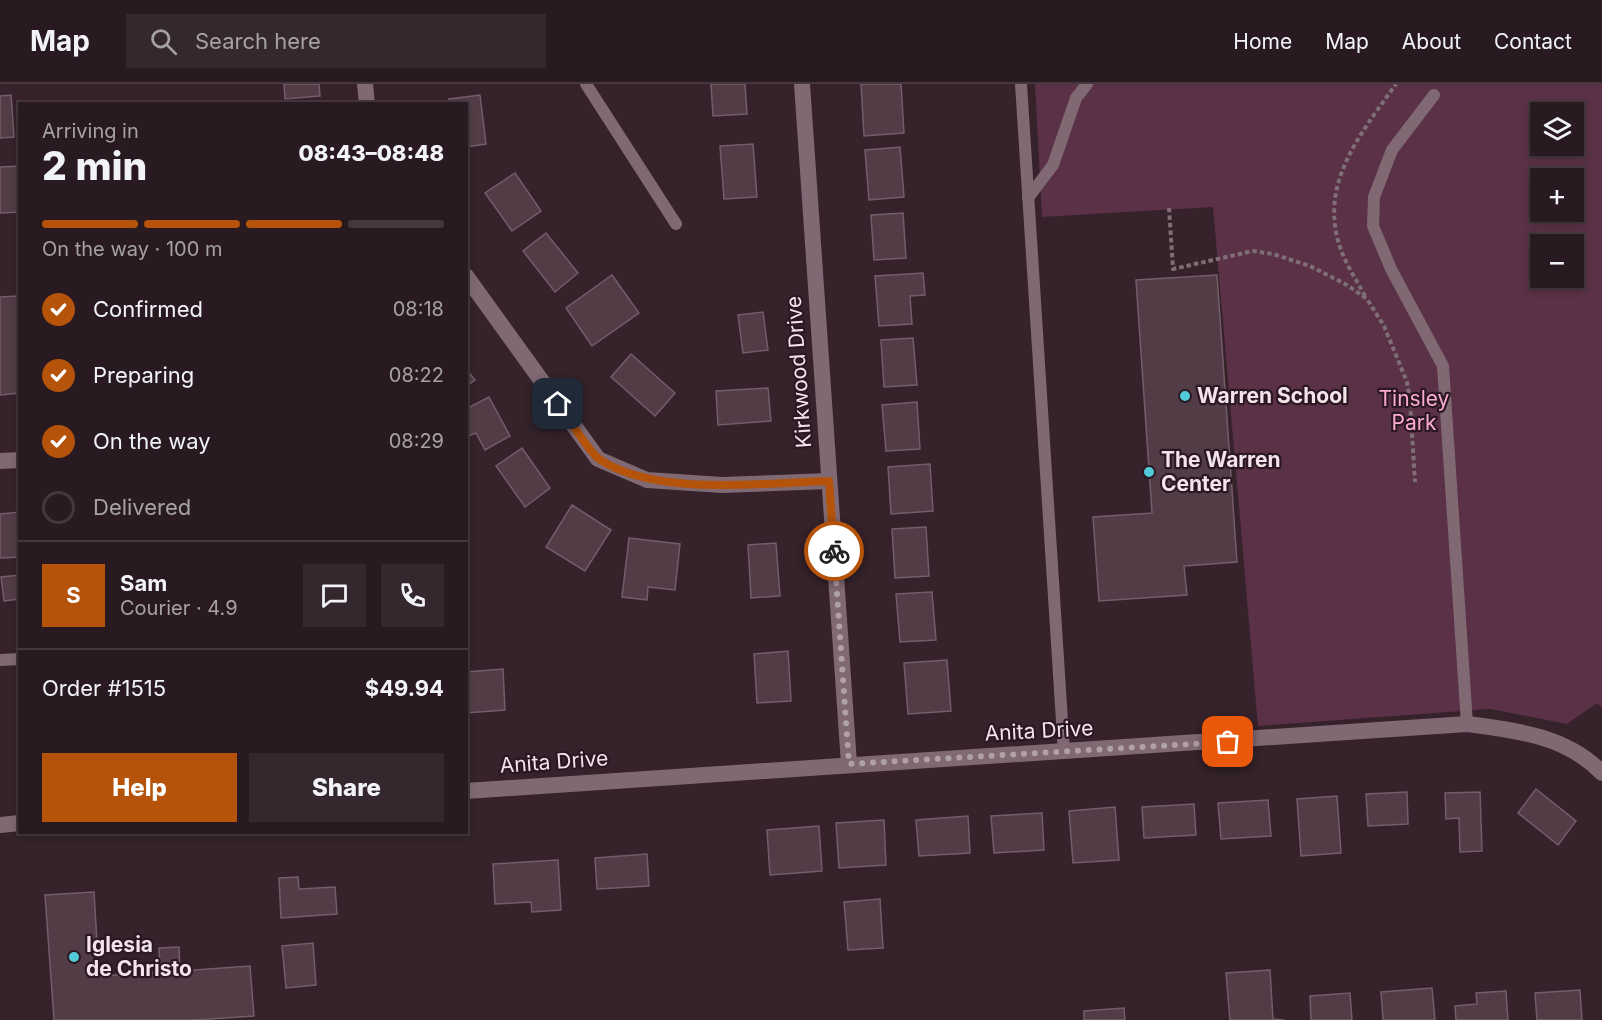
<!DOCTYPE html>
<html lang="en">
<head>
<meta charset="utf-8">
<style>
  body { margin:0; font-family:Inter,sans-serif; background:#34272d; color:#f1f3f6; height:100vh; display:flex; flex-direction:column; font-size:22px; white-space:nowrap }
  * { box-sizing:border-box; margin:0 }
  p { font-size:20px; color:#a5a1a5 }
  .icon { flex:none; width:33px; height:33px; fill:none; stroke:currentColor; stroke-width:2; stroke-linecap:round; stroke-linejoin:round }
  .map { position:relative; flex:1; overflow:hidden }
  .sheet { position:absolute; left:18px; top:18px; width:450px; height:732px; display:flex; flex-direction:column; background:#281a20; border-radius:0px; box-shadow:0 3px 9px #0003,0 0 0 2px #44383e }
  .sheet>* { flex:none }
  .tools { position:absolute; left:1530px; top:18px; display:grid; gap:12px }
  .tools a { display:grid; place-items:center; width:54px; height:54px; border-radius:0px; background:#281a20; box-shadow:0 3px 9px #0003,0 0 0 2px #44383e; font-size:30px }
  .pin { position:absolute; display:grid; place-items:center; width:51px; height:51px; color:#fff; margin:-26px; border-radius:12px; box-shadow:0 3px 9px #0006 }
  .courier { position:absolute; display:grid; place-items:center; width:60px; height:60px; margin:-30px; border:4px solid #b45309; border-radius:50%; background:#fff; color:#222; box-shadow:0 2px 8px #0007 }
  .overview em { font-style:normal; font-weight:800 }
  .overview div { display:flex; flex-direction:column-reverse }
  .overview { display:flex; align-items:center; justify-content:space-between; height:102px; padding:0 24px }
  h1 { font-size:39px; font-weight:800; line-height:45px }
  .bar { display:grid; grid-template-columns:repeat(4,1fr); gap:9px 6px; align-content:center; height:72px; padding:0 24px }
  .bar i { height:8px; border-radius:4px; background:#44383e }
  .bar .active { background:#b45309 }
  .bar p { grid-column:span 4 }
  .line { display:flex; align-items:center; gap:15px; padding:0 24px; border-top:2px solid #44383e }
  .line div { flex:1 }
  .round { display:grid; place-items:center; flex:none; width:63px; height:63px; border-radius:0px; background:#34272d }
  ol { padding:0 24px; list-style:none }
  li { display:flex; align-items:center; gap:18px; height:66px }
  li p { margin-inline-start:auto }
  li .icon { padding:6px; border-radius:50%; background:#b45309; color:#fff; stroke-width:4 }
  li:last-child { color:#a5a1a5 }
  li i { width:33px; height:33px; border:3px solid #44383e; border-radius:50% }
  .cta { display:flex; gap:12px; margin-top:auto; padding:12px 24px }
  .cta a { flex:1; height:69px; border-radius:0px; background:#b45309; color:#fff; font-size:24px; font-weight:800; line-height:69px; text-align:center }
  .cta a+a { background:#34272d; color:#f1f3f6 }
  header { display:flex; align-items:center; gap:36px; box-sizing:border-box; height:84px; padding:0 30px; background:#281a20; border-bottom:2px solid #44383e }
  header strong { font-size:28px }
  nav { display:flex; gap:33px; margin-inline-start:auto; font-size:21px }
  .search { width:420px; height:54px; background:#34272d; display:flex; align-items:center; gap:15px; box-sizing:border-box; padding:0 21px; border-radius:0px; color:#a5a1a5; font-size:22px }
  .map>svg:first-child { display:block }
</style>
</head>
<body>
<header>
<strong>Map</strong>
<div class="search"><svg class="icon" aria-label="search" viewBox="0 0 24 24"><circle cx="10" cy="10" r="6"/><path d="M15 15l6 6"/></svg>Search here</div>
<nav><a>Home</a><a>Map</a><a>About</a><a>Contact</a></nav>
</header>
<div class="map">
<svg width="1602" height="936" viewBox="0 0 1602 936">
  <rect width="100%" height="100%" fill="#35222b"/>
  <!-- green -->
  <path fill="#5a3146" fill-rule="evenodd" d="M 1035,0 L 1602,0 L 1602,624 L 1597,619 L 1567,640 L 1490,625 L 1258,642 L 1213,123 L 1042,133 ZM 1540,28 L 1574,28 L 1574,62 L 1540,62 ZM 1540,94 L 1574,94 L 1574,128 L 1540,128 ZM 1540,160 L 1574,160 L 1574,194 L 1540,194 Z"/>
  <!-- building -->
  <g fill="#523d47" stroke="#745d68" stroke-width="1.5">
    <path d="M 284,0 L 319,0 L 320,12 L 285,15 Z"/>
    <path d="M 711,0 L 745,0 L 747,30 L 713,32 Z"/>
    <path d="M 861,0 L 901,0 L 904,49 L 864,52 Z"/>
    <path d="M 11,11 L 14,53 L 0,54 L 0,12 Z"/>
    <path d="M 480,11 L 486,60 L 466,63 L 466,20 L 450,20 L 449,15 Z"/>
    <path d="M 753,60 L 757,113 L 724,115 L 720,62 Z"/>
    <path d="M 900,63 L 904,113 L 869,116 L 865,66 Z"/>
    <path d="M 20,82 L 20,128 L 0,129 L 0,83 Z"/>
    <path d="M 515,89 L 541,127 L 512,147 L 485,109 Z"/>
    <path d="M 903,129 L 906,174 L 874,176 L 871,131 Z"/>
    <path d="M 546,149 L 578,189 L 555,208 L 523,167 Z"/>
    <path d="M 923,189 L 925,211 L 910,212 L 912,240 L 879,242 L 875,192 Z"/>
    <path d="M 612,191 L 639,229 L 592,262 L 566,224 Z"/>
    <path d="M 1217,191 L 1237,478 L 1184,482 L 1187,511 L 1099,517 L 1093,433 L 1152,429 L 1136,196 Z"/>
    <path d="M 17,212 L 20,309 L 0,311 L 0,213 Z"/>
    <path d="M 763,228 L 768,266 L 743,269 L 738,231 Z"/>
    <path d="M 913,254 L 917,301 L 884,303 L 881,256 Z"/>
    <path d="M 631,270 L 675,309 L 655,332 L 611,293 Z"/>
    <path d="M 466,285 L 475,296 L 466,302 Z"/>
    <path d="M 768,304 L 771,337 L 718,341 L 716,307 Z"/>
    <path d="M 489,313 L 510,352 L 485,366 L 476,349 L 466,353 L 466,325 Z"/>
    <path d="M 917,318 L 920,365 L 886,367 L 882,321 Z"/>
    <path d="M 522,364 L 550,404 L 525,423 L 496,382 Z"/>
    <path d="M 930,380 L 933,427 L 891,430 L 888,383 Z"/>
    <path d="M 572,421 L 611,446 L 585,487 L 546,463 Z"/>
    <path d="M 20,428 L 20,473 L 0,474 L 0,430 Z"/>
    <path d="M 926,443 L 929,492 L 895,494 L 892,445 Z"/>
    <path d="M 629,454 L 680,460 L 675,506 L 648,503 L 647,516 L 622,513 Z"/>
    <path d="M 776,459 L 780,512 L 751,514 L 748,461 Z"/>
    <path d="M 20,491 L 20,515 L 4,517 L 1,493 Z"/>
    <path d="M 932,508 L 936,556 L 900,558 L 896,510 Z"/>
    <path d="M 788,567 L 791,617 L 757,619 L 754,570 Z"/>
    <path d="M 947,576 L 951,627 L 908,630 L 904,579 Z"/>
    <path d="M 503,585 L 505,626 L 466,629 L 466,588 Z"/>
    <path d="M 1536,705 L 1576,737 L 1558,761 L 1518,729 Z"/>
    <path d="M 1407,708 L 1408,740 L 1368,742 L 1366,710 Z"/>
    <path d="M 1480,708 L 1482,767 L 1460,768 L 1459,734 L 1446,735 L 1445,709 Z"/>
    <path d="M 1337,712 L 1341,769 L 1301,772 L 1297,715 Z"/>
    <path d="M 1268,716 L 1271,752 L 1221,755 L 1218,719 Z"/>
    <path d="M 1194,720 L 1196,751 L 1144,754 L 1142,723 Z"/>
    <path d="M 1115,723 L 1119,776 L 1073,779 L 1069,727 Z"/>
    <path d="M 1042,729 L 1044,766 L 994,769 L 991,732 Z"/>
    <path d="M 968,732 L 970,769 L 919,772 L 916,736 Z"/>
    <path d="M 884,736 L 886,781 L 839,784 L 836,739 Z"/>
    <path d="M 819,742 L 822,787 L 770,791 L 767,746 Z"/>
    <path d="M 647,770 L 649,802 L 597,805 L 595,774 Z"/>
    <path d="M 558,776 L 561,826 L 532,828 L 531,818 L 495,820 L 493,780 Z"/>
    <path d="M 298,793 L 299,805 L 335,803 L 337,830 L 281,834 L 279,794 Z"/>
    <path d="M 94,808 L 99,892 L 160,888 L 159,864 L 179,863 L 180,887 L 250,882 L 254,932 L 195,936 L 54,936 L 45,811 Z"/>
    <path d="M 880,815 L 883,864 L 848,866 L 844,818 Z"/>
    <path d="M 313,859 L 316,901 L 286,904 L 282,862 Z"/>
    <path d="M 1270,886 L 1273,935 L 1284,936 L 1230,936 L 1226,889 Z"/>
    <path d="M 1432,904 L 1435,936 L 1383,936 L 1381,908 Z"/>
    <path d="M 1580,906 L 1582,936 L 1537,936 L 1535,909 Z"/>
    <path d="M 1506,907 L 1508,936 L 1456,936 L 1455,922 L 1477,920 L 1476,909 Z"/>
    <path d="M 1350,909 L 1352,936 L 1311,936 L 1310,912 Z"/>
    <path d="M 1124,924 L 1125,936 L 1084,936 L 1084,927 Z"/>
  </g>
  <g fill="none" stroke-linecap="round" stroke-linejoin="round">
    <!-- path -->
    <g stroke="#7f6e75" stroke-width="4" stroke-dasharray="4.5 3" stroke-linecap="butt">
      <path d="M 1169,124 L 1173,185 L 1253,167 L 1273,170 L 1310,182 L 1347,201 L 1367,215 L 1384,242 L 1407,298 L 1410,317 L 1415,398"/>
      <path d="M 1365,212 C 1358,199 1349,185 1343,171 C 1315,104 1359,52 1396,0"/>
    </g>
    <!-- service -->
    <g stroke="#806973" stroke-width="12">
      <path d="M 586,0 L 676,140"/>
      <path d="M 1021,0 L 1064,668"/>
      <path d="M 1434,11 L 1392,66 L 1374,113 L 1373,142 L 1391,185 L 1443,282 L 1467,640"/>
      <path d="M 1028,114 L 1053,81 L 1076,14 L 1087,0"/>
      <path d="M 0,576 L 20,575"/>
    </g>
    <!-- minor -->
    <g stroke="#806973" stroke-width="16">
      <path d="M 365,0 L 367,20"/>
      <path d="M 802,0 L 849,680"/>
      <path d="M 466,192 L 598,375 L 647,396 L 722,401 L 829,397"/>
      <path d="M 0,377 L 20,376"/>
      <path d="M 466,707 L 1467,640 C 1515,646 1567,652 1602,689"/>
      <path d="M 0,741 L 20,739"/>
    </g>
  </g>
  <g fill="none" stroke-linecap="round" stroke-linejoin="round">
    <!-- done -->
    <path stroke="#b0a0a7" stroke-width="6" stroke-dasharray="0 10.8" d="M 834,467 L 849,680 L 1228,658"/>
    <!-- route -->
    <path stroke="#b45309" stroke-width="8" d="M 558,320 C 567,332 589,368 599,375 C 655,413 763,399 829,397 L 834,467"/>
  </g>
  <!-- markers -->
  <g fill="#52cbd8" stroke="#2b1822" stroke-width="2">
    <circle cx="1185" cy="312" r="6"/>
    <circle cx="1149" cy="388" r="6"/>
    <circle cx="74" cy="873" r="6"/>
  </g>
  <g text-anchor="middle" stroke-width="4.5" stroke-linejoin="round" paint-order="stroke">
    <!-- street labels -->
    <g font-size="21" fill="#f2e4ea" stroke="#2b1822">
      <text transform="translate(799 288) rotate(-94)" y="7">Kirkwood Drive</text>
      <text transform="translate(1039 647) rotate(-3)" y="7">Anita Drive</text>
      <text transform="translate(554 678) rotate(-4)" y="7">Anita Drive</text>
    </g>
    <!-- poi labels -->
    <g font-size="21" font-weight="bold" fill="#f2e4ea" stroke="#2b1822" text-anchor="start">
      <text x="1197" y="319">Warren School</text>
      <text x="1161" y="383">The Warren<tspan x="1161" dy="24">Center</tspan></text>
      <text x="86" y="868">Iglesia<tspan x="86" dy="24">de Christo</tspan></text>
    </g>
    <!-- park labels -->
    <g font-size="21" fill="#fbaad2" stroke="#2b1822">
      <text x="1414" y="322">Tinsley<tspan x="1414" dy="24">Park</tspan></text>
    </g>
  </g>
</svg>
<div class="tools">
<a><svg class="icon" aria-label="layers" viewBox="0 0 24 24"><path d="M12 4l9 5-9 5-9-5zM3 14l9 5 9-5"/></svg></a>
<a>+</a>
<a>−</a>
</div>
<div class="pin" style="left:1228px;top:658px;background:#ea580c"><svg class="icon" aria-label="bag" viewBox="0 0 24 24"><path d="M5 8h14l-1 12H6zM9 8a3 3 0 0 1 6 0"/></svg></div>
<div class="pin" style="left:558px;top:320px;background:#1f2937"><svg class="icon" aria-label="home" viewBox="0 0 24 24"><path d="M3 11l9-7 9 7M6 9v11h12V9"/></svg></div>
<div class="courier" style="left:834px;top:467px"><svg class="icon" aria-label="bike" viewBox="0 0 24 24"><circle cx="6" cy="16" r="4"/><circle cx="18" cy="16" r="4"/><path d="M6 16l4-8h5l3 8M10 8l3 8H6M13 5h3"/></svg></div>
<section class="sheet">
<div class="overview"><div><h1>2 min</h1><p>Arriving in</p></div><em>08:43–08:48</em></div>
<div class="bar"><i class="active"></i><i class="active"></i><i class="active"></i><i></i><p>On the way · 100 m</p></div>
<ol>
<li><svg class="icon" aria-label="check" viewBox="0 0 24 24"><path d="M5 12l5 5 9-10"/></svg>Confirmed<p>08:18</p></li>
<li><svg class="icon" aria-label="check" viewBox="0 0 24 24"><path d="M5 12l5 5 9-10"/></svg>Preparing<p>08:22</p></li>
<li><svg class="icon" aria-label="check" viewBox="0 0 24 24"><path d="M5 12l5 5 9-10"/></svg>On the way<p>08:29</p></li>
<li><i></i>Delivered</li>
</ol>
<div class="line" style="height:108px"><b class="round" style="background:#b45309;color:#fff">S</b><div><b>Sam</b><p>Courier · 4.9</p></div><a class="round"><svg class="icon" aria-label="chat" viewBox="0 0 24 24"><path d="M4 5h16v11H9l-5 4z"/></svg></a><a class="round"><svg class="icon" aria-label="phone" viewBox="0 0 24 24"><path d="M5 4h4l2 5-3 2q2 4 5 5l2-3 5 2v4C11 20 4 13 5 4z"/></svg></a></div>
<div class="line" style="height:78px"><div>Order #1515</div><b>$49.94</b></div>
<div class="cta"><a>Help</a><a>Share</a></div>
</section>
</div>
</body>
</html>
